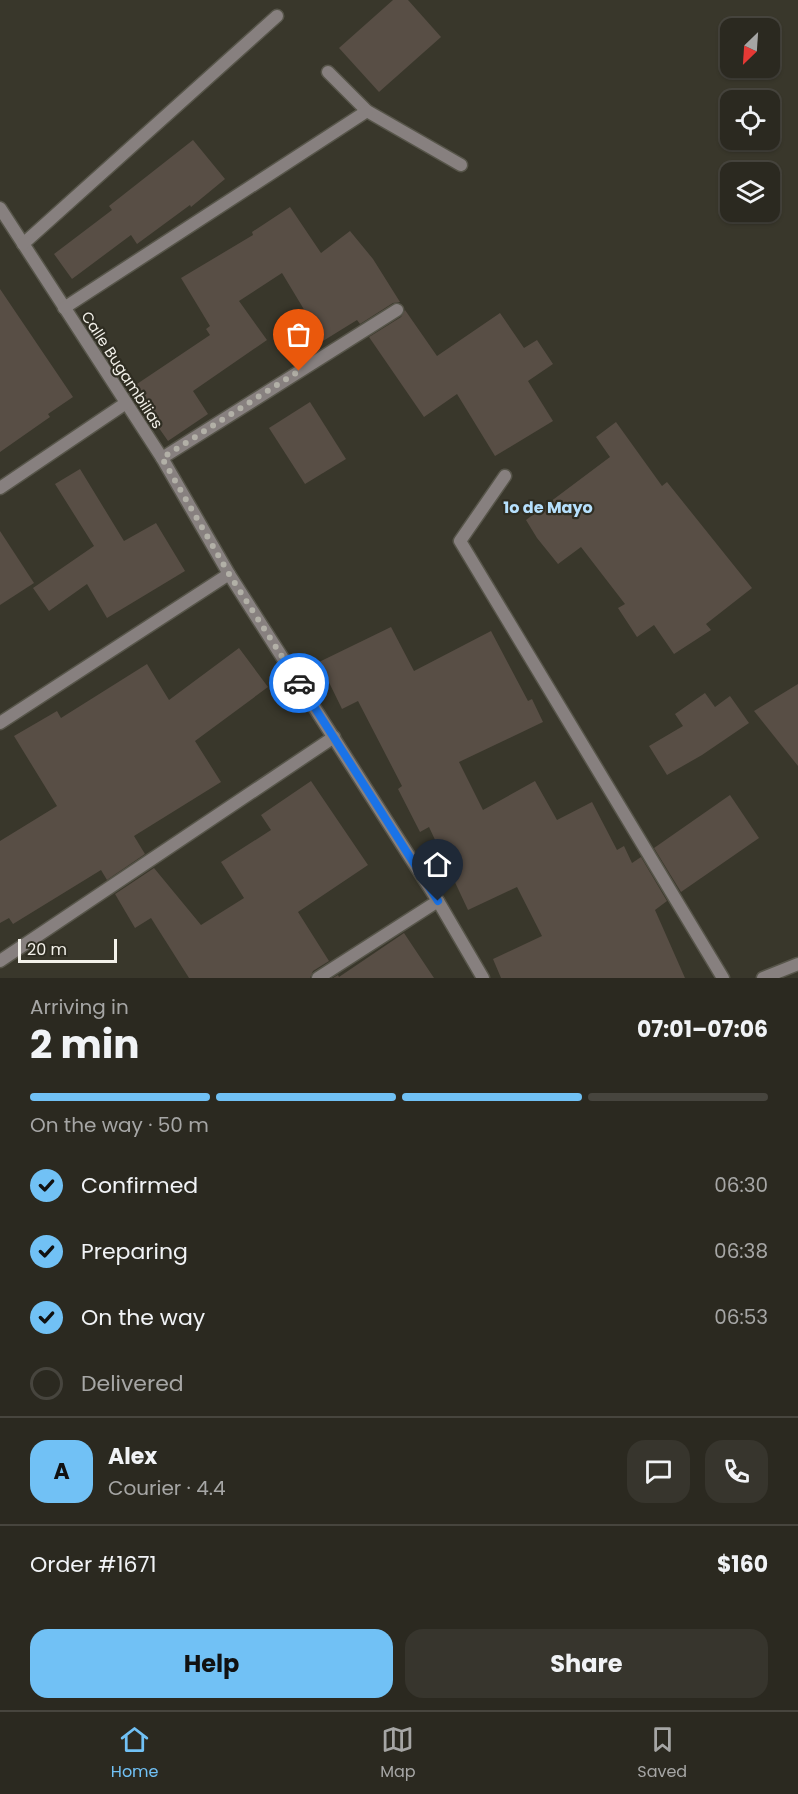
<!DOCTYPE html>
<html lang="en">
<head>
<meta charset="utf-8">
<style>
  body { margin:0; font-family:Poppins,sans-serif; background:#37352d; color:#f1f3f6; height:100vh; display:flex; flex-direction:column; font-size:22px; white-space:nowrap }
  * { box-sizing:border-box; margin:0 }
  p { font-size:20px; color:#a6a6a5 }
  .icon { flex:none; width:33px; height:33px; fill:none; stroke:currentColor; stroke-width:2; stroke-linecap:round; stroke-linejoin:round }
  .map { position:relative; height:978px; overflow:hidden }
  .drawer { display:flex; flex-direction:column; background:#2b2920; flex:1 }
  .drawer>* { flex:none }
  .needle { width:39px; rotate:205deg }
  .fabs { position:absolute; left:720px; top:18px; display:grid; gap:12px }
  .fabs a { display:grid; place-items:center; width:60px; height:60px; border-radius:12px; background:#2b2920; box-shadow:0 2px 4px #0004,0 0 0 2px #47453e; font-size:30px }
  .scale { position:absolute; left:18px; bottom:15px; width:99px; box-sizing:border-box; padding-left:6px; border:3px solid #f3f1ea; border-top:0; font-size:16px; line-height:21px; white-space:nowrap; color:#f3f1ea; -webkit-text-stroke:4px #2f2d22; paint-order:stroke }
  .pin { position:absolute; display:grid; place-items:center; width:51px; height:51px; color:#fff; margin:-62px -26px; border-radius:50% 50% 50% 0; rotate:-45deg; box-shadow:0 0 6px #0007 }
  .pin .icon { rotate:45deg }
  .courier { position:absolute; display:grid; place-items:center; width:60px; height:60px; margin:-30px; border:4px solid #1a73e8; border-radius:50%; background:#fff; color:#222; box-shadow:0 2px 8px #0007 }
  .headline em { font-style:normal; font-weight:700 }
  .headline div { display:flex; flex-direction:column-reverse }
  .headline { display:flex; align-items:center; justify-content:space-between; height:102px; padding:0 30px }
  h1 { font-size:39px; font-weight:700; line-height:45px }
  .bar { display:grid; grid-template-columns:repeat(4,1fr); gap:9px 6px; align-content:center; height:72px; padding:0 30px }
  .bar i { height:8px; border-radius:4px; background:#47453e }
  .bar .selected { background:#71c1f5 }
  .bar p { grid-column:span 4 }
  .line { display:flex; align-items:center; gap:15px; padding:0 30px; border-top:2px solid #47453e }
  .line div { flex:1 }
  .round { display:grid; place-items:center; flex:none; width:63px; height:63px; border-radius:18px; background:#37352d }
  ol { padding:0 30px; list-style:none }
  li { display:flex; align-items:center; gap:18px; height:66px }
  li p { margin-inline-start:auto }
  li .icon { padding:6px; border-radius:50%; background:#71c1f5; color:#111; stroke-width:4 }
  li:last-child { color:#a6a6a5 }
  li i { width:33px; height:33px; border:3px solid #47453e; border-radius:50% }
  .action { display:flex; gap:12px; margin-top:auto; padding:12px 30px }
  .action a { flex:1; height:69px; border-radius:18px; background:#71c1f5; color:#111; font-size:24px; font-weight:700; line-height:69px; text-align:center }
  .action a+a { background:#37352d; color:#f1f3f6 }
  .tabs { display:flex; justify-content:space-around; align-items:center; height:84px; border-top:2px solid #47453e; background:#2b2920; font-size:16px; color:#a6a6a5 }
  .tabs a { display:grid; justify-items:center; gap:3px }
  .tabs .selected { color:#71c1f5 }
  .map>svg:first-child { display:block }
</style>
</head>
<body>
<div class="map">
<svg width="798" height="978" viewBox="0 0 798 978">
  <rect width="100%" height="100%" fill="#39372b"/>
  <!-- building -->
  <g fill="#584e45">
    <path d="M 393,0 L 408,0 L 441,37 L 379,92 L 339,48 Z"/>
    <path d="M 193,140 L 225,179 L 191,207 L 190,205 L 137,244 L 131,235 L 72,279 L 54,254 L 112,210 L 109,206 Z"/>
    <path d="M 290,207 L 321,253 L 350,231 L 373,259 L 400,302 L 393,303 L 360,324 L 357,320 L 323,341 L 282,273 L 239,301 L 267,340 L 193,391 L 208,414 L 168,441 L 131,388 L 210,335 L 206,329 L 210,326 L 181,278 L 253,235 L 252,232 Z"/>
    <path d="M 0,289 L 73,397 L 48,414 L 50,417 L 0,452 Z"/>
    <path d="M 405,310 L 437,356 L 500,313 L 524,348 L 537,340 L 553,364 L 528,381 L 553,421 L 495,456 L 457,394 L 424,417 L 369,337 L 401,317 Z"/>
    <path d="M 310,402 L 346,459 L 305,484 L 269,428 Z"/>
    <path d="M 616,422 L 662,486 L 667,482 L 752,588 L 706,624 L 711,630 L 674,654 L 654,625 L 637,637 L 618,608 L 625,604 L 581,547 L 558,564 L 537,538 L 526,520 L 610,457 L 596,437 Z"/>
    <path d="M 80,469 L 124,541 L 156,523 L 185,571 L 107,618 L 87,584 L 49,611 L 33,588 L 94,546 L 55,484 Z"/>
    <path d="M 0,531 L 34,583 L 0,605 Z"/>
    <path d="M 391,627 L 414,671 L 491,631 L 528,701 L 532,699 L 543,722 L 459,762 L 483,810 L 535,781 L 557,820 L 592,802 L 617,850 L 624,846 L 632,863 L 641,857 L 667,901 L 655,910 L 685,978 L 501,978 L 493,959 L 542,936 L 517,887 L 468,910 L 429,827 L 420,832 L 398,789 L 402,786 L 358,701 L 342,709 L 319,662 Z"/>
    <path d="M 239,648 L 268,687 L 195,741 L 221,782 L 134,836 L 145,854 L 107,880 L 101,870 L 13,924 L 9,918 L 0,923 L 0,841 L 57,806 L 14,736 L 57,711 L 61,718 L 147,664 L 169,700 Z"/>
    <path d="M 798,684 L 798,766 L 754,711 Z"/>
    <path d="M 705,693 L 715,707 L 730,696 L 749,723 L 702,755 L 667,775 L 649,746 L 683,726 L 675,714 Z"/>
    <path d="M 311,781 L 368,865 L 298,912 L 329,961 L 313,971 L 310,978 L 189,978 L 151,918 L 135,928 L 115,894 L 154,868 L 201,925 L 244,898 L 221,862 L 271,830 L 261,815 Z"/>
    <path d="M 730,795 L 759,838 L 681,892 L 654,848 Z"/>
    <path d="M 404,933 L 434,978 L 333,978 L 338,975 L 339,977 Z"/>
  </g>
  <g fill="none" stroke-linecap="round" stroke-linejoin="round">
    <defs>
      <g id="street">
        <path d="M 328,72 L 367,111 L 461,165"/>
        <path d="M 0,208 L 162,458 L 229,574 L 438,901 L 483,978"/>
        <path d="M 23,244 L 277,16"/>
        <path d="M 64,308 L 367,111"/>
        <path d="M 162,458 L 397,310"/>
        <path d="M 505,476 L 460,541 L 723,978"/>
        <path d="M 0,488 L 126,403"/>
        <path d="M 0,723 L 229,574"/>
        <path d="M 0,961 L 334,737"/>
        <path d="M 318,978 L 438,901"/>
        <path d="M 763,978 L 798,964"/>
      </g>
    </defs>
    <!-- street casing -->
    <use href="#street" stroke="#57554a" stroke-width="15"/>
    <!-- street -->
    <use href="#street" stroke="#87807f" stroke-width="12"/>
  </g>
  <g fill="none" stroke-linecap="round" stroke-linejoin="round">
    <!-- done -->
    <path stroke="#b2b0a7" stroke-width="6" stroke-dasharray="0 10.8" d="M 299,683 L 229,574 L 162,458 L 299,371"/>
    <!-- route -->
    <path stroke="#1a73e8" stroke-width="8" d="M 299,683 L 438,901"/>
  </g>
  <g text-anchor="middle" stroke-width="4.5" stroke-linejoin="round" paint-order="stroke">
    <!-- street labels -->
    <g font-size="15" fill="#f3f1ea" stroke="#2f2d22">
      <text transform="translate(122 370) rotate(57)" y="5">Calle Bugambilias</text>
    </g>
    <!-- neighbourhood labels -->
    <g font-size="16" font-weight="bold" fill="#b6e0fd" stroke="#2f2d22">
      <text x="548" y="513">1o de Mayo</text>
    </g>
  </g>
</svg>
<div class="fabs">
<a><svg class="needle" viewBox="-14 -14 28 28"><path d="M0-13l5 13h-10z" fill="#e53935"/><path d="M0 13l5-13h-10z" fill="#a6a6a5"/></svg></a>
<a><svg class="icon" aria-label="locate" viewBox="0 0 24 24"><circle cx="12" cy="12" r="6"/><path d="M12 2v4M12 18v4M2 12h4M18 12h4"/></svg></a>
<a><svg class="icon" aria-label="layers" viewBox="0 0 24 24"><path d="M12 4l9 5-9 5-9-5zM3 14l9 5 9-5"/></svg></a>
</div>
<div class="scale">20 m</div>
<div class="pin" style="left:299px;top:371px;background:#ea580c"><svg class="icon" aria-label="bag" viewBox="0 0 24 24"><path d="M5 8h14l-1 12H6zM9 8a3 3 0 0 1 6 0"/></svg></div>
<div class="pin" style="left:438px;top:901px;background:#1f2937"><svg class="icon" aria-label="home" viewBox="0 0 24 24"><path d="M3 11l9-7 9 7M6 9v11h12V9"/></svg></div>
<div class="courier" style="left:299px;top:683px"><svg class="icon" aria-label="car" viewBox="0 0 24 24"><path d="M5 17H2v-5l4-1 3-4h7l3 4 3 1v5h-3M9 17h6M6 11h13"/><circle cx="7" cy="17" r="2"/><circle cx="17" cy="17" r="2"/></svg></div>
</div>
<section class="drawer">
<div class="headline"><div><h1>2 min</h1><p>Arriving in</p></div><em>07:01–07:06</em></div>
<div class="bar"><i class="selected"></i><i class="selected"></i><i class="selected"></i><i></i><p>On the way · 50 m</p></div>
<ol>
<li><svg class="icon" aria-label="check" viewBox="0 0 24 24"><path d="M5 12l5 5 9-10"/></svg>Confirmed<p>06:30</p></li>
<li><svg class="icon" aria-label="check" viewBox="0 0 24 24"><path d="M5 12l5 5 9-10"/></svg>Preparing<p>06:38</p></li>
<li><svg class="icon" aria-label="check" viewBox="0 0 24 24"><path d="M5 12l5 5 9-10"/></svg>On the way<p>06:53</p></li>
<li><i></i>Delivered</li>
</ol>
<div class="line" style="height:108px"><b class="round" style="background:#71c1f5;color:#111">A</b><div><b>Alex</b><p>Courier · 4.4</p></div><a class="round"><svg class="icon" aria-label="chat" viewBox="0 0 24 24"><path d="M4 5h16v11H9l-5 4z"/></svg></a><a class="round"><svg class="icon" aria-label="phone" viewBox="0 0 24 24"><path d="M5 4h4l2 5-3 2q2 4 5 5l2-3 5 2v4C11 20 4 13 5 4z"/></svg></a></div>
<div class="line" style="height:78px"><div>Order #1671</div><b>$160</b></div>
<div class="action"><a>Help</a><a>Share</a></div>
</section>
<nav class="tabs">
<a class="selected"><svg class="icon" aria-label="home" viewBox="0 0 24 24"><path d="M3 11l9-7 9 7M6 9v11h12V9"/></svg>Home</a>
<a><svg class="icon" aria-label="map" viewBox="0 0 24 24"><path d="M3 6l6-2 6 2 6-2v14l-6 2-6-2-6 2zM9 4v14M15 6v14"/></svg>Map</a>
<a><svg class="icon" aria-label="saved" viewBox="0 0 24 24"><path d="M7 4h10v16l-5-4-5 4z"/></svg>Saved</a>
</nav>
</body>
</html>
